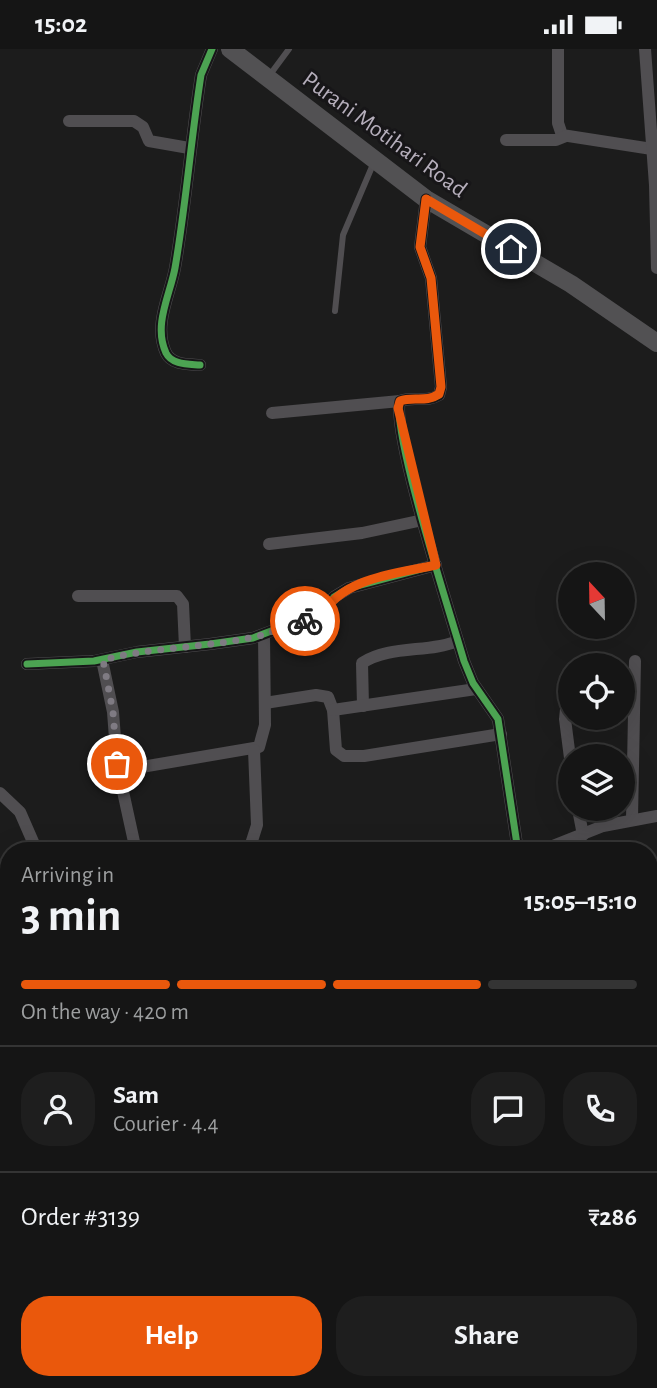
<!DOCTYPE html>
<html lang="en">
<head>
<meta charset="utf-8">
<style>
  body { margin:0; font-family:"Alegreya Sans",sans-serif; background:#1e1e1e; color:#f1f3f6; height:100vh; display:flex; flex-direction:column; font-size:26px; white-space:nowrap }
  * { box-sizing:border-box; margin:0 }
  p { font-size:23px; color:#9d9fa0 }
  .icon { flex:none; width:38px; height:38px; fill:none; stroke:currentColor; stroke-width:2; stroke-linecap:round; stroke-linejoin:round }
  .map { position:relative; flex:1; overflow:hidden }
  .panel { position:absolute; left:0px; top:793px; width:658px; height:548px; display:flex; flex-direction:column; background:#151515; border-radius:28px 28px 0 0; box-shadow:0 7px 28px #0002,0 0 0 2px #343434 }
  .panel>* { flex:none }
  .needle { width:46px; rotate:338deg }
  .fabs { position:absolute; left:558px; top:513px; display:grid; gap:14px }
  .fabs a { display:grid; place-items:center; width:77px; height:77px; border-radius:50%; background:#151515; box-shadow:0 7px 28px #0002,0 0 0 2px #343434; font-size:35px }
  .pin { position:absolute; display:grid; place-items:center; width:60px; height:60px; color:#fff; margin:-30px; border:4px solid #fff; border-radius:50%; box-shadow:0 2px 7px #0007 }
  .courier { position:absolute; display:grid; place-items:center; width:70px; height:70px; margin:-35px; border:5px solid #ea580c; border-radius:50%; background:#fff; color:#222; box-shadow:0 2px 9px #0007 }
  .head em { font-style:normal; font-weight:600 }
  .head div { display:flex; flex-direction:column-reverse }
  .head { display:flex; align-items:center; justify-content:space-between; height:119px; padding:0 21px }
  h1 { font-size:46px; font-weight:600; line-height:52px }
  .bar { display:grid; grid-template-columns:repeat(4,1fr); gap:10px 7px; align-content:center; height:84px; padding:0 21px }
  .bar i { height:9px; border-radius:5px; background:#343434 }
  .bar .current { background:#ea580c }
  .bar p { grid-column:span 4 }
  .line { display:flex; align-items:center; gap:18px; padding:0 21px; border-top:2px solid #343434 }
  .line div { flex:1 }
  .round { display:grid; place-items:center; flex:none; width:74px; height:74px; border-radius:28px; background:#1e1e1e }
  .action { display:flex; gap:14px; margin-top:auto; padding:14px 21px }
  .action a { flex:1; height:80px; border-radius:28px; background:#ea580c; color:#fff; font-size:28px; font-weight:600; line-height:80px; text-align:center }
  .action a+a { background:#1e1e1e; color:#f1f3f6 }
  .status { display:flex; justify-content:space-between; align-items:center; height:49px; padding:0 35px; background:#151515; direction:ltr }
  .status svg { height:19px; fill:currentColor }
  .map>svg:first-child { display:block }
</style>
</head>
<body>
<div class="status"><b>15:02</b><svg viewBox="0 0 49 12"><path d="M0 12V9h3v3zM5 12V6h3v6zM10 12V3h3v9zM15 12V0h3v12zM26 1h20v11H26zM47 4h2v5h-2z"/></svg></div>
<div class="map">
<svg width="657" height="1339" viewBox="0 0 657 1339">
  <rect width="100%" height="100%" fill="#1c1c1c"/>
  <g fill="none" stroke-linecap="round" stroke-linejoin="round">
    <!-- lane -->
    <g stroke="#504e51" stroke-width="6">
      <path d="M 269,27 L 289,0"/>
      <path d="M 335,262 L 343,186 L 374,113"/>
    </g>
    <!-- street -->
    <g stroke="#504e51" stroke-width="12">
      <path d="M 558,0 L 558,74 L 562,86 L 652,100"/>
      <path d="M 645,0 L 655,136 L 657,219"/>
      <path d="M 69,72 L 134,72 L 143,78 L 149,92 L 189,99"/>
      <path d="M 506,91 L 556,91 L 566,87"/>
      <path d="M 426,150 L 420,198 L 431,229 L 441,338 L 439,346 C 426,354 414,347 400,352 C 391,383 452,570 464,612 L 473,634 L 498,670 L 518,802"/>
      <path d="M 200,316 C 188,315 172,316 166,304 C 153,276 170,246 175,219 C 186,155 191,90 201,26 L 212,0"/>
      <path d="M 272,364 L 400,352"/>
      <path d="M 269,495 L 362,484 L 423,471"/>
      <path d="M 78,547 L 177,547 L 183,555 L 185,598"/>
      <path d="M 102,611 L 113,663 L 117,715 L 136,802"/>
      <path d="M 27,615 L 94,612 L 137,603 L 210,595 L 253,589 L 295,573 L 315,572 L 334,548 L 349,539 L 436,516"/>
      <path d="M 570,621 L 565,670 L 570,709"/>
      <path d="M 265,654 L 316,646 L 328,648 L 333,661 L 336,701 L 344,707 L 364,707 L 501,685"/>
      <path d="M 363,657 L 362,614 C 390,596 428,604 458,592"/>
      <path d="M 333,661 L 476,640"/>
      <path d="M 118,722 L 259,698 L 265,676 L 264,586"/>
      <path d="M 0,744 L 20,763 L 37,802"/>
      <path d="M 578,760 L 583,786"/>
      <path d="M 632,770 L 635,612"/>
      <path d="M 241,802 L 251,795 L 257,776 L 254,701"/>
      <path d="M 540,802 L 603,777 L 657,767"/>
      <path d="M 649,928 L 657,928"/>
      <path d="M 649,971 L 657,971"/>
      <path d="M 0,1115 L 9,1117"/>
      <path d="M 649,1327 L 657,1327"/>
      <path d="M 183,1332 L 184,1339"/>
      <path d="M 358,1339 L 358,1332"/>
      <path d="M 460,1339 L 460,1332"/>
      <path d="M 548,1339 L 549,1332"/>
    </g>
    <!-- secondary -->
    <path stroke="#525153" stroke-width="18" d="M 230,0 L 426,150 L 571,235 L 657,294"/>
    <defs>
      <g id="cycleway">
        <path d="M 426,150 L 420,198 L 431,229 L 441,338 L 439,346 C 426,354 414,347 400,352 C 391,383 452,570 464,612 L 473,634 L 498,670 L 518,802"/>
        <path d="M 200,316 C 188,315 172,316 166,304 C 153,276 170,246 175,219 C 186,155 191,90 201,26 L 212,0"/>
        <path d="M 27,615 L 94,612 L 137,603 L 210,595 L 253,589 L 295,573 L 315,572 L 334,548 L 349,539 L 436,516"/>
      </g>
    </defs>
    <!-- cycleway casing -->
    <use href="#cycleway" stroke="#171618" stroke-width="11"/>
    <!-- cycleway -->
    <use href="#cycleway" stroke="#4ca352" stroke-width="7"/>
  </g>
  <g fill="none" stroke-linecap="round" stroke-linejoin="round">
    <!-- done -->
    <path stroke="#7f7b83" stroke-width="7" stroke-dasharray="0 12.6" d="M 117,715 L 113,663 L 103,611 C 152,598 204,599 254,588 C 272,585 286,574 305,572"/>
    <!-- route -->
    <path stroke="#ea580c" stroke-width="9" d="M 305,572 L 320,568 C 343,528 395,525 436,516 L 398,359 L 400,352 C 413,347 426,354 439,345 L 441,338 L 431,229 L 420,198 L 426,150 L 511,200"/>
  </g>
  <g text-anchor="middle" stroke-width="6" stroke-linejoin="round" paint-order="stroke">
    <!-- street labels -->
    <g font-size="24" fill="#b5aebb" stroke="#171618">
      <text transform="translate(385 85) rotate(36)" y="8">Purani Motihari Road</text>
    </g>
  </g>
</svg>
<div class="fabs">
<a><svg class="needle" viewBox="-14 -14 28 28"><path d="M0-13l5 13h-10z" fill="#e53935"/><path d="M0 13l5-13h-10z" fill="#9d9fa0"/></svg></a>
<a><svg class="icon" aria-label="locate" viewBox="0 0 24 24"><circle cx="12" cy="12" r="6"/><path d="M12 2v4M12 18v4M2 12h4M18 12h4"/></svg></a>
<a><svg class="icon" aria-label="layers" viewBox="0 0 24 24"><path d="M12 4l9 5-9 5-9-5zM3 14l9 5 9-5"/></svg></a>
</div>
<div class="pin" style="left:117px;top:715px;background:#ea580c"><svg class="icon" aria-label="bag" viewBox="0 0 24 24"><path d="M5 8h14l-1 12H6zM9 8a3 3 0 0 1 6 0"/></svg></div>
<div class="pin" style="left:511px;top:200px;background:#1f2937"><svg class="icon" aria-label="home" viewBox="0 0 24 24"><path d="M3 11l9-7 9 7M6 9v11h12V9"/></svg></div>
<div class="courier" style="left:305px;top:572px"><svg class="icon" aria-label="bike" viewBox="0 0 24 24"><circle cx="6" cy="16" r="4"/><circle cx="18" cy="16" r="4"/><path d="M6 16l4-8h5l3 8M10 8l3 8H6M13 5h3"/></svg></div>
<section class="panel">
<div class="head"><div><h1>3 min</h1><p>Arriving in</p></div><em>15:05–15:10</em></div>
<div class="bar"><i class="current"></i><i class="current"></i><i class="current"></i><i></i><p>On the way · 420 m</p></div>
<div class="line" style="height:126px"><a class="round"><svg class="icon" aria-label="person" viewBox="0 0 24 24"><circle cx="12" cy="8" r="4"/><path d="M4 21q1-7 8-7t8 7"/></svg></a><div><b>Sam</b><p>Courier · 4.4</p></div><a class="round"><svg class="icon" aria-label="chat" viewBox="0 0 24 24"><path d="M4 5h16v11H9l-5 4z"/></svg></a><a class="round"><svg class="icon" aria-label="phone" viewBox="0 0 24 24"><path d="M5 4h4l2 5-3 2q2 4 5 5l2-3 5 2v4C11 20 4 13 5 4z"/></svg></a></div>
<div class="line" style="height:91px"><div>Order #3139</div><b>₹286</b></div>
<div class="action"><a>Help</a><a>Share</a></div>
</section>
</div>
</body>
</html>
